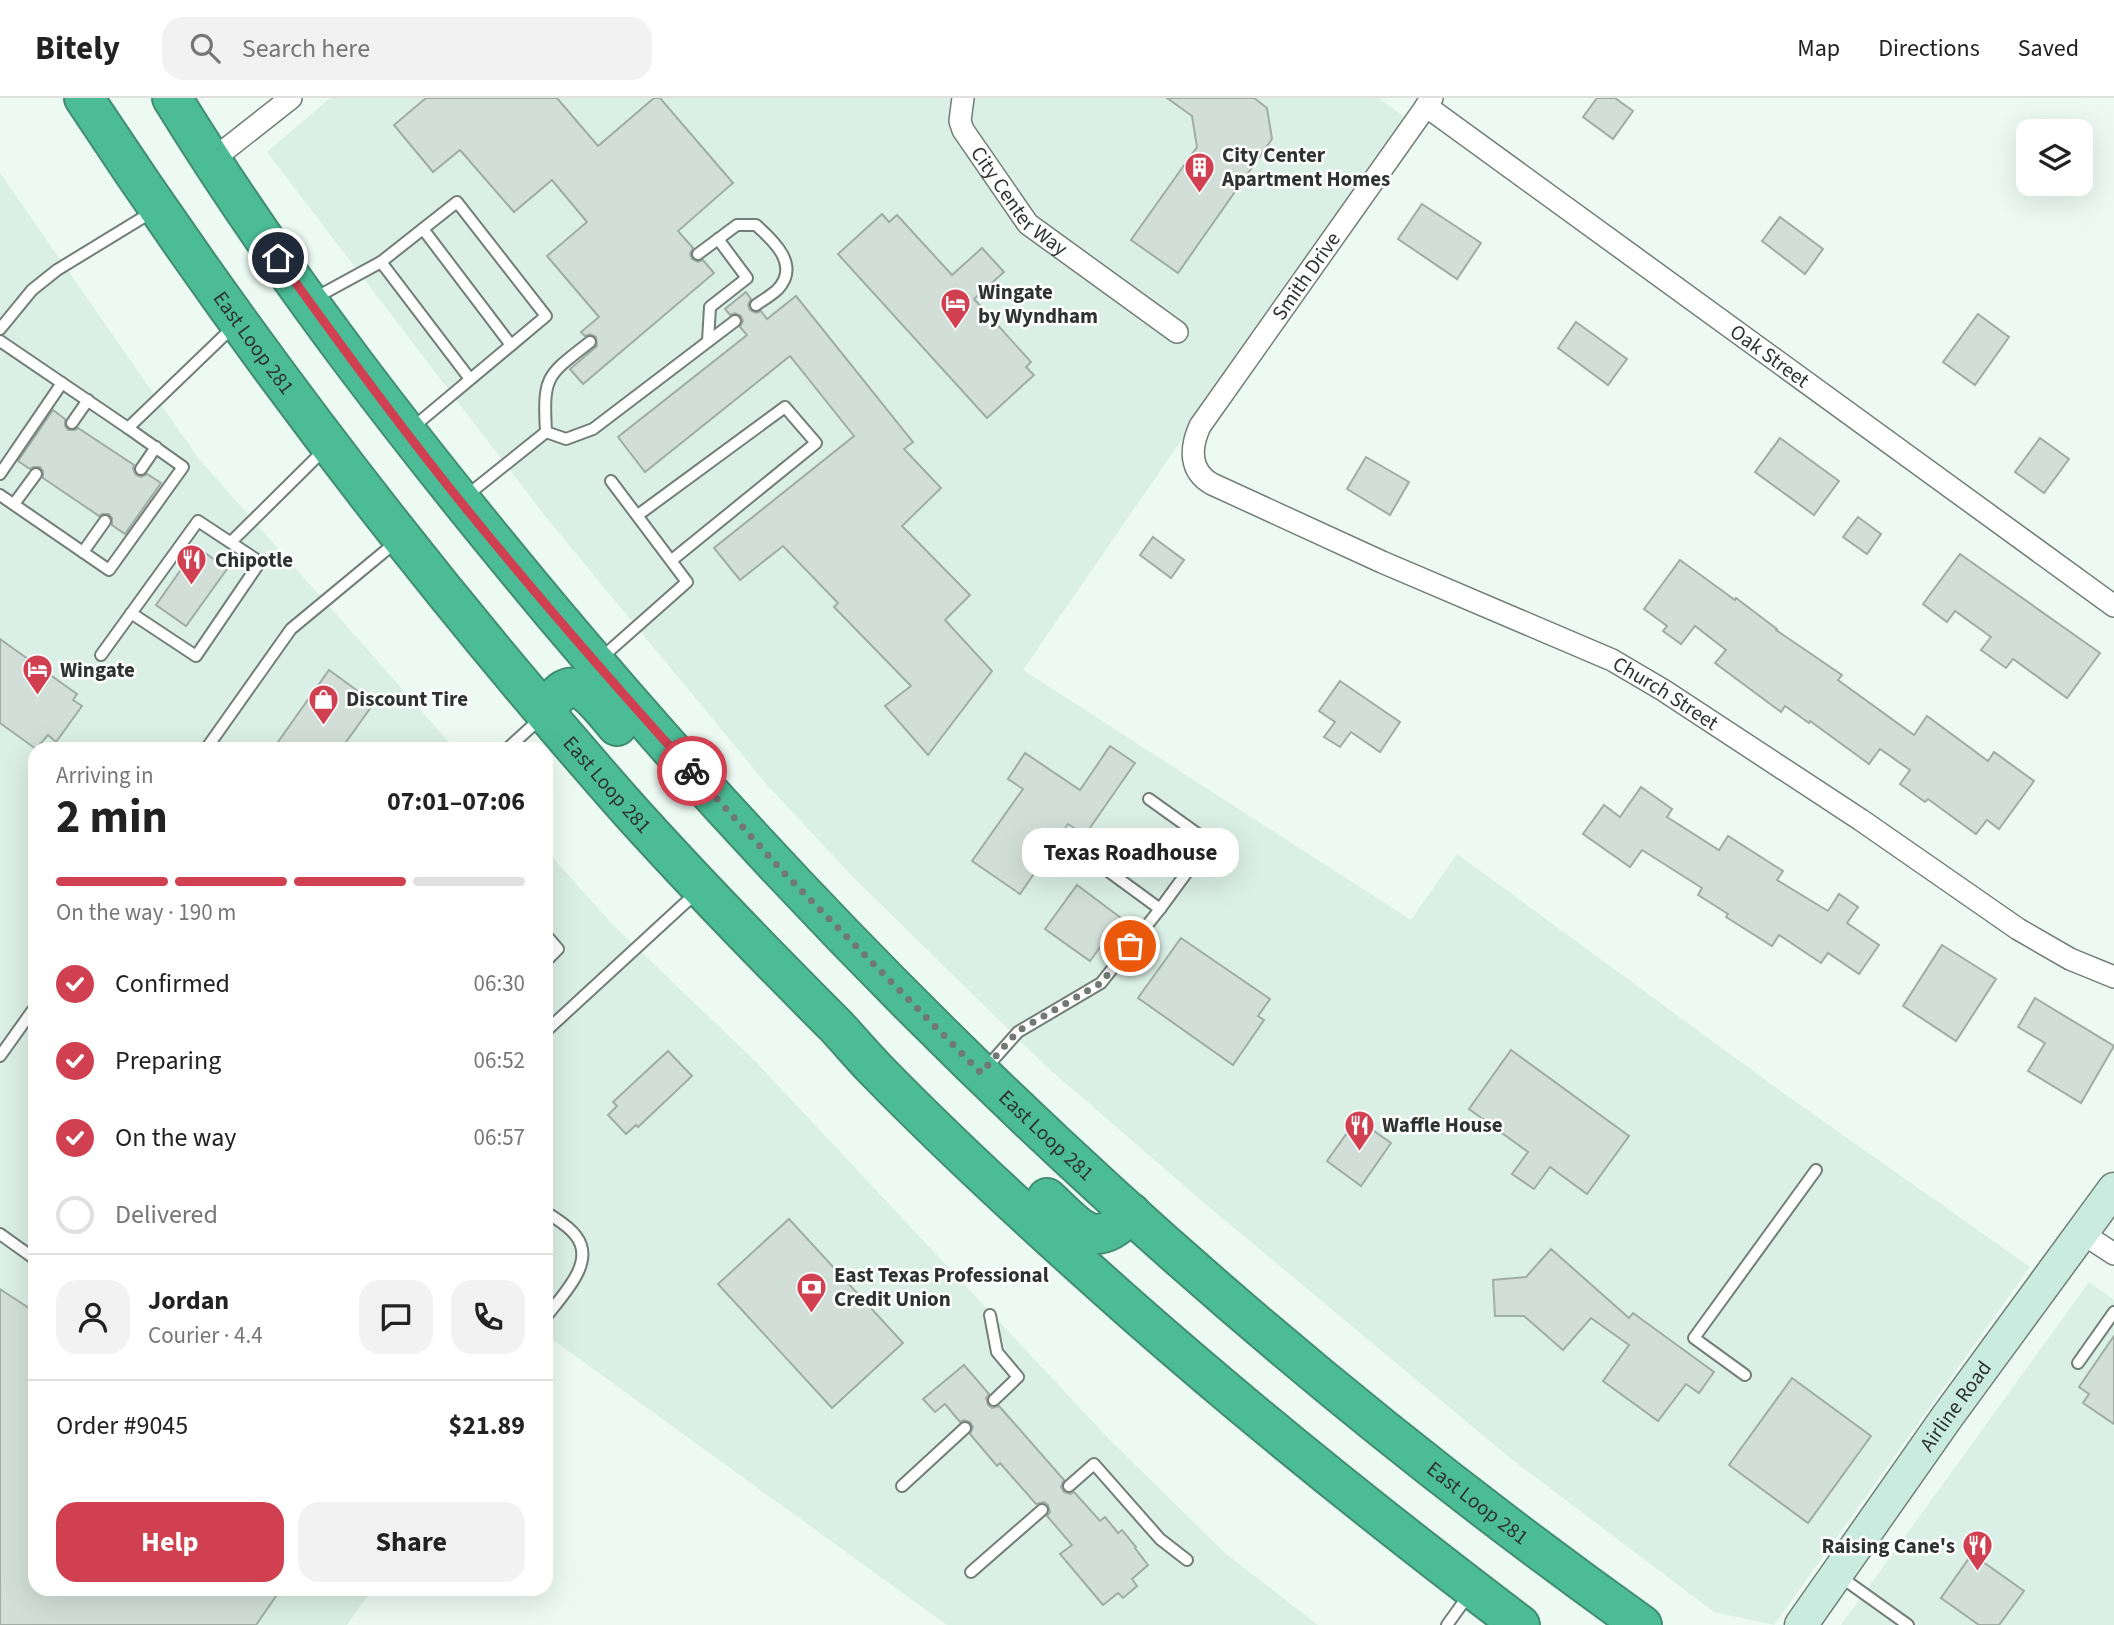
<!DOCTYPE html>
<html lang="en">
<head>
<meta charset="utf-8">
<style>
  body { margin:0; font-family:"Source Sans 3",sans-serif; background:#f2f2f2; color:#222; height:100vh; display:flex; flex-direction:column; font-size:26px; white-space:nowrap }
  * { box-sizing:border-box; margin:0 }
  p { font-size:23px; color:#767676 }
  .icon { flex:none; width:38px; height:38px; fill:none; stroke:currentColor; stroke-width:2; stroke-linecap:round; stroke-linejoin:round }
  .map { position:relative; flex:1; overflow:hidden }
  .side { position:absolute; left:28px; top:644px; width:525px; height:854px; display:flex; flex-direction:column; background:#fff; border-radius:21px; box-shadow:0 7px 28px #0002 }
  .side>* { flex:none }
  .controls { position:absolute; left:2016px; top:21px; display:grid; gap:14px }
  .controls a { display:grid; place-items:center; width:77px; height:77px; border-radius:14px; background:#fff; box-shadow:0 7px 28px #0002; font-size:35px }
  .pin { position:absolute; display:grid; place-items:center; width:60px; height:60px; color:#fff; margin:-30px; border:4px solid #fff; border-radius:50%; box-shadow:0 2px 7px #0007 }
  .courier { position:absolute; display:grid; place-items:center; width:70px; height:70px; margin:-35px; border:5px solid #d04051; border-radius:50%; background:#fff; color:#222; box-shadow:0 2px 9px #0007 }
  .bubble { position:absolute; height:49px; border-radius:21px; background:#fff; box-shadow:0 7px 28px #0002; font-size:23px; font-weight:700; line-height:49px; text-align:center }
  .head em { font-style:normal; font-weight:700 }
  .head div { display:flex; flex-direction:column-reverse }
  .head { display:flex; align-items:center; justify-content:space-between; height:119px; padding:0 28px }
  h1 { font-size:46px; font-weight:700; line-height:52px }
  .bar { display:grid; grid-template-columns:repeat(4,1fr); gap:10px 7px; align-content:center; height:84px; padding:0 28px }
  .bar i { height:9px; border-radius:5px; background:#e0e0e0 }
  .bar .active { background:#d04051 }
  .bar p { grid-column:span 4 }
  .line { display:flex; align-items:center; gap:18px; padding:0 28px; border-top:2px solid #e0e0e0 }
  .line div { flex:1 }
  .round { display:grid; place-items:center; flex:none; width:74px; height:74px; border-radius:21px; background:#f2f2f2 }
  ol { padding:0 28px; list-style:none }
  li { display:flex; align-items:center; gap:21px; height:77px }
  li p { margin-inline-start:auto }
  li .icon { padding:7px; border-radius:50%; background:#d04051; color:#fff; stroke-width:4 }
  li:last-child { color:#767676 }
  li i { width:38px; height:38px; border:4px solid #e0e0e0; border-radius:50% }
  .button { display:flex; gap:14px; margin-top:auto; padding:14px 28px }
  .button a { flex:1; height:80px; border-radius:21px; background:#d04051; color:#fff; font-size:28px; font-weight:700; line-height:80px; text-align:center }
  .button a+a { background:#f2f2f2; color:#222 }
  header { display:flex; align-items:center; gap:42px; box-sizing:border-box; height:98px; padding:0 35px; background:#fff; border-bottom:2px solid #e0e0e0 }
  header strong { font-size:33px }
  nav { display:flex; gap:38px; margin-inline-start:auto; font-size:24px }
  .search { width:490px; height:63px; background:#f2f2f2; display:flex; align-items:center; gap:18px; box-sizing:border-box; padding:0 24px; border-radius:21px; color:#767676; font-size:26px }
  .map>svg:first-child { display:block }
</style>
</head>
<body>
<header>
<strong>Bitely</strong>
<div class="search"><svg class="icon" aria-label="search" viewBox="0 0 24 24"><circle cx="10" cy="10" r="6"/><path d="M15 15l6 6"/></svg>Search here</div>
<nav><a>Map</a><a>Directions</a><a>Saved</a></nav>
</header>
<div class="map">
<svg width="2114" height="1527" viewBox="0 0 2114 1527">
  <rect width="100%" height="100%" fill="#edfaf4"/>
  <!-- built -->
  <g fill="#daefe6">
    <path d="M 330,0 L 1379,0 L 1404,19 L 1023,572 L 1411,822 L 1457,756 L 1779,992 L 2030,1169 L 1774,1527 L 1714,1514 L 1510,1360 L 1209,1109 L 1047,969 L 854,780 L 769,689 L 545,418 L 267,54 Z"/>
    <path d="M 0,75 L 199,361 L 455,651 L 35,651 L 35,1491 L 372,1491 L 347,1527 L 0,1527 Z"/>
    <path d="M 546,752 L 613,827 L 755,963 L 1109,1341 L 1226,1456 L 1318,1527 L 947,1527 L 549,1239 L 546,1243 Z"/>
    <path d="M 2089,1184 L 2114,1202 L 2114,1527 L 1841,1527 Z"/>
  </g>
  <!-- building -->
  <g fill="#d2dfd9" stroke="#a0ada7" stroke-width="2">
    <path d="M 426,0 L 557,0 L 598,48 L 654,0 L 660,0 L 733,85 L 678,133 L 693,150 L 690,156 L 692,161 L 698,164 L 703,162 L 714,175 L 583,286 L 570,271 L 597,248 L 596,239 L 590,236 L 585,238 L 581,234 L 599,219 L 547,158 L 587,124 L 552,82 L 514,114 L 460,52 L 433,74 L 394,27 Z"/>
    <path d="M 1167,0 L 1254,0 L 1267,10 L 1272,41 L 1178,175 L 1131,142 L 1197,49 L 1192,18 Z"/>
    <path d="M 1597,0 L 1615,0 L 1633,13 L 1613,41 L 1583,19 Z"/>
    <path d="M 1422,106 L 1481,145 L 1457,181 L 1398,141 Z"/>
    <path d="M 882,116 L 889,124 L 897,117 L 952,177 L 982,150 L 1004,174 L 974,201 L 1031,264 L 1026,269 L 1034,277 L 987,320 L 838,156 Z"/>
    <path d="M 1780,119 L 1823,151 L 1805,176 L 1762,143 Z"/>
    <path d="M 746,194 L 751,201 L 748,207 L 750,212 L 756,215 L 761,213 L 767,221 L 796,198 L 913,344 L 904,351 L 941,390 L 902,428 L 970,497 L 945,522 L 992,573 L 928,657 L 885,608 L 911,588 L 834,509 L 838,505 L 783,448 L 740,482 L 714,450 L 854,338 L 790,258 L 645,374 L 618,339 L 747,237 L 740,229 L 743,223 L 741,218 L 735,215 L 730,217 L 725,211 Z"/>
    <path d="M 1978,216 L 2009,239 L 1975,287 L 1943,264 Z"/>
    <path d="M 1576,224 L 1627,261 L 1608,287 L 1558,250 Z"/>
    <path d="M 53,312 L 65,321 L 65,328 L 68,332 L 75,332 L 78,330 L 134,367 L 133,371 L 136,377 L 141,379 L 147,376 L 161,385 L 125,436 L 112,427 L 112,420 L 109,416 L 102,416 L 99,418 L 43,380 L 43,373 L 40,369 L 33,369 L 30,371 L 18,363 Z"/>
    <path d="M 1780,340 L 1839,383 L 1814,417 L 1755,374 Z"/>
    <path d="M 2040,340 L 2069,361 L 2044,395 L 2015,374 Z"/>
    <path d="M 1366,359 L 1409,384 L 1390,417 L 1347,391 Z"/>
    <path d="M 1858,419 L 1881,436 L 1867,456 L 1843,439 Z"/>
    <path d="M 1153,439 L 1184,462 L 1171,480 L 1140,457 Z"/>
    <path d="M 197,449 L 227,471 L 186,528 L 156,507 Z"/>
    <path d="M 1960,456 L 2100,555 L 2067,600 L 2013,561 L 2006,570 L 1981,552 L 1991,539 L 1955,513 L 1947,524 L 1923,506 Z"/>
    <path d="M 1680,462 L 1735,502 L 1736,500 L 1777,531 L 1776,532 L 1842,577 L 1838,582 L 1914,637 L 1927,618 L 1988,663 L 1994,654 L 2034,683 L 1999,731 L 1987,722 L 1976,736 L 1928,701 L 1925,704 L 1900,686 L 1910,672 L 1880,651 L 1869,666 L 1810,623 L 1809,625 L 1785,608 L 1781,614 L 1715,565 L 1726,552 L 1695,528 L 1681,546 L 1663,533 L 1667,528 L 1644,511 Z"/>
    <path d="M 0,541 L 77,596 L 73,602 L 82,608 L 56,644 L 48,637 L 36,651 L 0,625 Z"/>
    <path d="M 329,572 L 374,605 L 341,651 L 273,651 Z"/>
    <path d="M 1340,583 L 1400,624 L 1380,654 L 1351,634 L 1340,649 L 1324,639 L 1335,624 L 1319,613 Z"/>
    <path d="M 1110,648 L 1135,665 L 1085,737 L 1068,726 L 1020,796 L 972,763 L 1023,691 L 1008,681 L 1025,655 L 1080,692 Z"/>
    <path d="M 1641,689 L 1672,711 L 1667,719 L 1719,752 L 1728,738 L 1783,773 L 1777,782 L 1828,813 L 1839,796 L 1858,809 L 1847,825 L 1879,847 L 1859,876 L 1828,855 L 1821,865 L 1779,837 L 1772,848 L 1726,819 L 1728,816 L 1698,797 L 1702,790 L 1642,752 L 1630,769 L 1583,736 L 1604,707 L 1620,719 Z"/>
    <path d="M 1077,787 L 1121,820 L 1090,863 L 1045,831 Z"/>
    <path d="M 1181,840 L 1270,901 L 1258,918 L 1264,922 L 1233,967 L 1138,900 Z"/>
    <path d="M 1942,847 L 1996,881 L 1956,943 L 1903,908 Z"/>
    <path d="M 2035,900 L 2114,948 L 2081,1005 L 2028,973 L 2045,945 L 2018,929 Z"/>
    <path d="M 1511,952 L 1629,1038 L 1587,1096 L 1550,1069 L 1534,1091 L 1512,1076 L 1528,1054 L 1469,1011 Z"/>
    <path d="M 668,953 L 692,978 L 638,1029 L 636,1027 L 626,1036 L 608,1017 L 617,1008 L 613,1004 Z"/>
    <path d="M 1357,1021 L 1391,1045 L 1361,1088 L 1327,1063 Z"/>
    <path d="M 789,1121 L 903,1245 L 832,1310 L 718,1186 Z"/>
    <path d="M 1551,1151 L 1629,1220 L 1633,1215 L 1714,1274 L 1699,1295 L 1686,1286 L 1658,1323 L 1603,1283 L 1629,1247 L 1591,1220 L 1563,1252 L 1524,1218 L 1495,1218 L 1493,1182 L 1526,1179 Z"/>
    <path d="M 0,1191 L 35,1214 L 35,1491 L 281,1491 L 256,1527 L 0,1527 Z"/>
    <path d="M 2114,1238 L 2114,1326 L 2083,1305 L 2089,1296 L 2079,1289 Z"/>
    <path d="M 964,1267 L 989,1296 L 986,1300 L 988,1307 L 992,1310 L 999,1308 L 1064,1382 L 1061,1389 L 1064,1394 L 1070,1396 L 1074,1394 L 1100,1423 L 1105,1419 L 1118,1435 L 1122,1432 L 1136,1449 L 1135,1450 L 1148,1467 L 1132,1481 L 1137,1488 L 1123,1500 L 1118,1495 L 1103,1507 L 1060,1456 L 1072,1447 L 1047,1418 L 1050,1414 L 1048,1407 L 1044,1404 L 1036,1406 L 1000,1365 L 997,1368 L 970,1336 L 973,1329 L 970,1324 L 964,1322 L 960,1324 L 945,1306 L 935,1314 L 923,1301 Z"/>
    <path d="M 1792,1280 L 1871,1338 L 1808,1425 L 1729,1367 Z"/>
    <path d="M 1972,1456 L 2024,1493 L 1999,1527 L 1979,1527 L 1941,1500 Z"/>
  </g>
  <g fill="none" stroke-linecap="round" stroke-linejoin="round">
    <defs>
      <g id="lane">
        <path d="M 423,131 L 511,247"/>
        <path d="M 698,156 L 737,127 L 756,127 C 774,143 800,167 778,191 C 772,197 763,202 756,207"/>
        <path d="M 381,164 L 457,104 L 546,218 L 412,330"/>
        <path d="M 313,201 L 381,164 L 470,281"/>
        <path d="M 0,231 L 32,192 L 57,172 L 152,114"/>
        <path d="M 0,243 L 128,330 L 233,229"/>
        <path d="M 708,243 L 710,209 L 747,180 L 718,141"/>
        <path d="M 72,325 L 88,302"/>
        <path d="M 546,334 L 566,341 L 593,331 L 735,223"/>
        <path d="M 546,334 C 543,278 546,278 590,244"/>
        <path d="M 141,371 L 156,349"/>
        <path d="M 0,376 L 62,285"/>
        <path d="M 0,397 L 109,472 L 183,369 L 128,330"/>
        <path d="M 465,399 L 546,334"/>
        <path d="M 14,406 L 36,376"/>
        <path d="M 638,417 L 785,309 L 816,345 L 672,462"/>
        <path d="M 231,444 L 326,350"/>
        <path d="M 83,454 L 105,423"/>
        <path d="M 101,557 L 198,423 L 260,464 L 196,558 L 131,515"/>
        <path d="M 600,561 L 687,484 L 611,383"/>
        <path d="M 206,651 L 291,531 L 396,444"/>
        <path d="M 507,651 L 541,620"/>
        <path d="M 1100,767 L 1160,811"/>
        <path d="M 546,837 L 558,851 L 546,863"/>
        <path d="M 546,933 L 696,795"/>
        <path d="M 0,958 L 35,909"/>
        <path d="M 986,970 L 1018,934 L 1101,885 L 1160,811 L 1209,744 L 1149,701"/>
        <path d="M 546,1114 C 556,1121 569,1128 576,1138 C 597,1165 561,1198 546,1219"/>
        <path d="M 0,1136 L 35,1161"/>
        <path d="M 990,1217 L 997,1254 L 1018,1279 L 994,1302"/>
        <path d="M 2078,1265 L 2114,1214"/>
        <path d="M 1745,1277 L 1694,1240 L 1816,1072"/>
        <path d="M 902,1388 L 965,1330"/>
        <path d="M 1069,1388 L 1094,1366 L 1160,1441 L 1187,1462"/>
        <path d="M 971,1474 L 1042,1412"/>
        <path d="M 1838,1477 L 1908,1527"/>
        <path d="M 1447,1527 L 1470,1495"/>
      </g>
      <g id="street">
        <path id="s1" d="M 963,0 L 960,23 L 963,32 L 1028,126 L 1177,234"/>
        <path id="s2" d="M 1432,0 L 1200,328 C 1190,350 1189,373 1212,386 L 1382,464 L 1612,562 L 1663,592 L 1861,722 L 2018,831 L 2070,861 L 2114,879"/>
        <path id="s3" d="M 1426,8 L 2114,508"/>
        <path d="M 211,63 L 291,0"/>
        <path d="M 2082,1135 L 2114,1156"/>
      </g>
      <g id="secondary">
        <path id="s4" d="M 1801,1527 L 1947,1319 L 2114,1091"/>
      </g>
      <g id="highway">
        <path id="s5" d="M 84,0 C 249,251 432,489 631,714 C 697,787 766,858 836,928 C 850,943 864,960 879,975 C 960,1058 1047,1137 1134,1214 C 1258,1323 1388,1427 1520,1527"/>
        <path id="s6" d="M 172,0 C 284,182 417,352 554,516 C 873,896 1238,1239 1642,1527"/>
        <path d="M 546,616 C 570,564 593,600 617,628"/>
        <path d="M 1047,1100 C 1079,1129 1093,1156 1131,1115"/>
      </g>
    </defs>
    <!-- lane casing -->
    <use href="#lane" stroke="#727e79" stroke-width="14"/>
    <!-- street casing -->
    <use href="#street" stroke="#727e79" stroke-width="24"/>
    <!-- secondary casing -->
    <use href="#secondary" stroke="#727e79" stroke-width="35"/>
    <!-- highway casing -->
    <use href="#highway" stroke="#428c73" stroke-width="42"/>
    <!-- lane -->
    <use href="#lane" stroke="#fff" stroke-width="10"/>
    <!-- street -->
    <use href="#street" stroke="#fff" stroke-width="21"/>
    <!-- secondary -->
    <use href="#secondary" stroke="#c9ebe0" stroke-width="32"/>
    <!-- highway -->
    <use href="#highway" stroke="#4cbc97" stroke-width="38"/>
  </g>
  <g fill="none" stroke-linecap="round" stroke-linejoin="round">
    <!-- done -->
    <path stroke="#717975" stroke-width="7" stroke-dasharray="0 12.6" d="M 692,673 L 785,776 L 981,975 L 1018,933 L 1101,885 L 1130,848"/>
    <!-- route -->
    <path stroke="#d04051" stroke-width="9" d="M 278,160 C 341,248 405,336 473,419 C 544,506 617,590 692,673"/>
  </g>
  <!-- icons -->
  <defs>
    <symbol id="building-pin" viewBox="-11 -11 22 30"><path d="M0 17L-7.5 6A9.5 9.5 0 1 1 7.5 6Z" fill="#d04051" stroke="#fff"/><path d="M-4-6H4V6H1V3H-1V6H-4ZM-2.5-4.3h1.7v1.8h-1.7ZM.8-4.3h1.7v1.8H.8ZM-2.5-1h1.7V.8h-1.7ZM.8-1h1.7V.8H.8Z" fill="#fff"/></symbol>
    <symbol id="hotel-pin" viewBox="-11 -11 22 30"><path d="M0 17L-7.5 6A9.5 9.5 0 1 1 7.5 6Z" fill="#d04051" stroke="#fff"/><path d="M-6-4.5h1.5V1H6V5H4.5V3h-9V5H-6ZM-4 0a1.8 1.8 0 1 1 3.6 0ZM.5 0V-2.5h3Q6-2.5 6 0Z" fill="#fff"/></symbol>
    <symbol id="restaurant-pin" viewBox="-11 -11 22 30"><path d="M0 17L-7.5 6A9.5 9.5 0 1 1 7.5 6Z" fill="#d04051" stroke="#fff"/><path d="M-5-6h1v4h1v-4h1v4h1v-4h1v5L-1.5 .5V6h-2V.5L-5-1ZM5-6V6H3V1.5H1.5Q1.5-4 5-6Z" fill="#fff"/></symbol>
    <symbol id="shop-pin" viewBox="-11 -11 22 30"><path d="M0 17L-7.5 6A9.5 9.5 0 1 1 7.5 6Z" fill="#d04051" stroke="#fff"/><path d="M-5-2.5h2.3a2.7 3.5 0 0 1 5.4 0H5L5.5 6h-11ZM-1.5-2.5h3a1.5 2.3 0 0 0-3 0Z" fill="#fff"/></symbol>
    <symbol id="bank-pin" viewBox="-11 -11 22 30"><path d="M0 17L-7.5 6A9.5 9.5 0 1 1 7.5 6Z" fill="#d04051" stroke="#fff"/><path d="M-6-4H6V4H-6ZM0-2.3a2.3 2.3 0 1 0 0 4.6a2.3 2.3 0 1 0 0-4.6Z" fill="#fff"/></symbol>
  </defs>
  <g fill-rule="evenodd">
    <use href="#building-pin" x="1182" y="52" width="35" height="47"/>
    <use href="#hotel-pin" x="938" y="188" width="35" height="47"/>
    <use href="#restaurant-pin" x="174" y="444" width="35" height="47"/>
    <use href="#hotel-pin" x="20" y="554" width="35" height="47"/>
    <use href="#shop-pin" x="306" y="584" width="35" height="47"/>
    <use href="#restaurant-pin" x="1342" y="1010" width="35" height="47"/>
    <use href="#bank-pin" x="794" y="1172" width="35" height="47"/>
    <use href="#restaurant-pin" x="1960" y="1430" width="35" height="47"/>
  </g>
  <g text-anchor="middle" stroke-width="5" stroke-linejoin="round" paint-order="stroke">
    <!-- poi labels -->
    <g font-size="21" font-weight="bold" fill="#2e3331" stroke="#fff" text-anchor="start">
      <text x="1222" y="64">City Center<tspan x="1222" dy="24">Apartment Homes</tspan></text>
      <text x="978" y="201">Wingate<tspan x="978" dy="24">by Wyndham</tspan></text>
      <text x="215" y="469">Chipotle</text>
      <text x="60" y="579">Wingate</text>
      <text x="346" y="608">Discount Tire</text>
      <text x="1382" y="1034">Waffle House</text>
      <text x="834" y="1184">East Texas Professional<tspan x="834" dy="24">Credit Union</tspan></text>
      <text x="1955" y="1455" text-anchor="end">Raising Cane's</text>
    </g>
    <!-- street labels -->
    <g font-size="21" fill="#2e3331" stroke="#fff">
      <text dy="7" stroke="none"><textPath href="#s1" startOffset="124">City Center Way</textPath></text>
      <text transform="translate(1306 178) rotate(-55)" y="7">Smith Drive</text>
      <text dy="7" stroke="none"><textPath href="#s5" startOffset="298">East Loop 281</textPath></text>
      <text dy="7" stroke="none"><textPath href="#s3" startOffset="425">Oak Street</textPath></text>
      <text dy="7" stroke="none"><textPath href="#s2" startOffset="968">Church Street</textPath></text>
      <text dy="7" stroke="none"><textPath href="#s5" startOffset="864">East Loop 281</textPath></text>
      <text dy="7" stroke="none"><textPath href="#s6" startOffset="1360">East Loop 281</textPath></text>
      <text dy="7" stroke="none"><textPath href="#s4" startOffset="268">Airline Road</textPath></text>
      <text dy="7" stroke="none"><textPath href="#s6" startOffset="1927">East Loop 281</textPath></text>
    </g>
  </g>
</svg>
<div class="controls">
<a><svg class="icon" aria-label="layers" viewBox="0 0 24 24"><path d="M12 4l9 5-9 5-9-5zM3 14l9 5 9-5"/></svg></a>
</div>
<div class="pin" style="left:1130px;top:848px;background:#ea580c"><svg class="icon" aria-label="bag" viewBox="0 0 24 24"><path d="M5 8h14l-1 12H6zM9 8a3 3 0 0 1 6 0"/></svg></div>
<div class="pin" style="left:278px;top:160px;background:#1f2937"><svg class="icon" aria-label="home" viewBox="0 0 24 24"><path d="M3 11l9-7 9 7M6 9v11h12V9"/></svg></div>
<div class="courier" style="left:692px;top:673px"><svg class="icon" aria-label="bike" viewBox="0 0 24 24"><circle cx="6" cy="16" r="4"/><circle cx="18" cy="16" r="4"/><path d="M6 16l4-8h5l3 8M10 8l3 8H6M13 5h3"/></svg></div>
<div class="bubble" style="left:1022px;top:730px;width:217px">Texas Roadhouse</div>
<section class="side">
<div class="head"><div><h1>2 min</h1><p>Arriving in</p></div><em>07:01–07:06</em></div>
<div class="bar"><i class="active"></i><i class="active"></i><i class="active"></i><i></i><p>On the way · 190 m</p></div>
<ol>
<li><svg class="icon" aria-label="check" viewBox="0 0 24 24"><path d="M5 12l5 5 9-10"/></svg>Confirmed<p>06:30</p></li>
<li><svg class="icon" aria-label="check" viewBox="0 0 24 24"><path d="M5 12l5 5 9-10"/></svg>Preparing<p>06:52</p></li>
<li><svg class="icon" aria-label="check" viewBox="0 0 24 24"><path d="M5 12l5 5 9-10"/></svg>On the way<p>06:57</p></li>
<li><i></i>Delivered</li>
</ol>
<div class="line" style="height:126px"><a class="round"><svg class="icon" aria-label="person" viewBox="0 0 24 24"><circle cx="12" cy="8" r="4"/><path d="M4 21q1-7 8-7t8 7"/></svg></a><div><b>Jordan</b><p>Courier · 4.4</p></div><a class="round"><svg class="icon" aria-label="chat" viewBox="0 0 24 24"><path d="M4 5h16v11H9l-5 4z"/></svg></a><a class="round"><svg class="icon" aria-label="phone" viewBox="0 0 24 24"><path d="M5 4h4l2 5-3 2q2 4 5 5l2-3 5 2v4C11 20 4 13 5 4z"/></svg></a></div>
<div class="line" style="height:91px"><div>Order #9045</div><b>$21.89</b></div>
<div class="button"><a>Help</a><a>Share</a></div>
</section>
</div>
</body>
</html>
